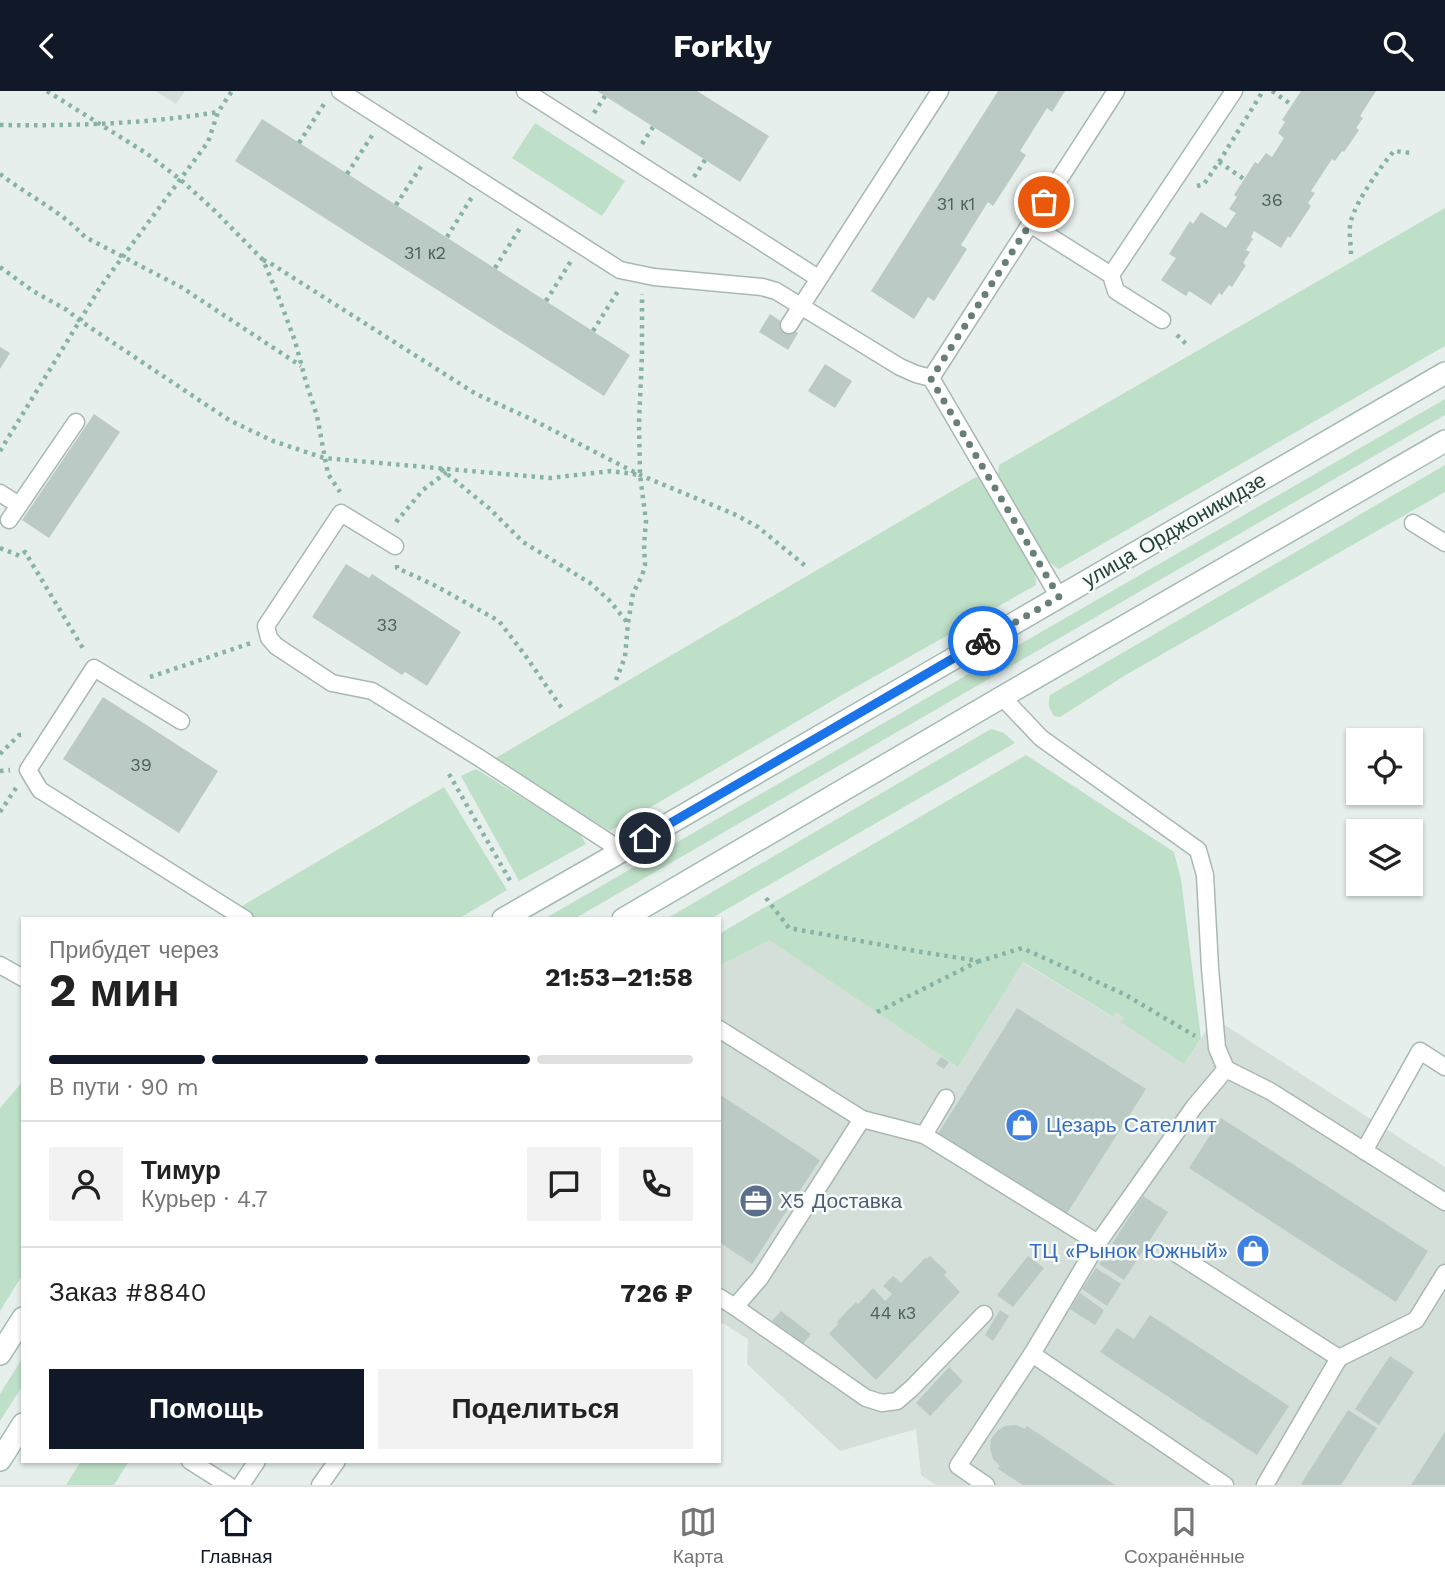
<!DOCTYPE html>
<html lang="ru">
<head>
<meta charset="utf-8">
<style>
  body { margin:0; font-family:"Work Sans",sans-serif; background:#f2f2f2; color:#222; height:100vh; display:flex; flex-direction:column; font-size:26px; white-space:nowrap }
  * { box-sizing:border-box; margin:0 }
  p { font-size:23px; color:#767676 }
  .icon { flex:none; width:38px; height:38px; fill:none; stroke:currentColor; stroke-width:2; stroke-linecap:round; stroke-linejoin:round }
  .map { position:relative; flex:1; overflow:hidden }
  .drawer { position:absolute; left:21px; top:826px; width:700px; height:546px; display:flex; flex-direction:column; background:#fff; border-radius:0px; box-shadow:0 2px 5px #0004 }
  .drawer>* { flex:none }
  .fabs { position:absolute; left:1346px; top:637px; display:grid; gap:14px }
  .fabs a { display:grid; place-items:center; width:77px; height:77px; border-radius:0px; background:#fff; box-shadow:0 2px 5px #0004; font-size:35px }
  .pin { position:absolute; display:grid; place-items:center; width:60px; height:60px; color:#fff; margin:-30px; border:4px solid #fff; border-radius:50%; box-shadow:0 2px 7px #0007 }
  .courier { position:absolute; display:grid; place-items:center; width:70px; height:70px; margin:-35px; border:5px solid #1a73e8; border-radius:50%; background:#fff; color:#222; box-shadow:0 2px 9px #0007 }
  .head em { font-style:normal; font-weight:700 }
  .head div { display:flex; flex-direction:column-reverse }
  .head { display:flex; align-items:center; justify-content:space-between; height:119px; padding:0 28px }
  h1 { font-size:46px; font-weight:700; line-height:52px }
  .bar { display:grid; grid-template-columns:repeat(4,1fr); gap:10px 7px; align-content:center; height:84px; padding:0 28px }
  .bar i { height:9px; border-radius:5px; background:#e0e0e0 }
  .bar .on { background:#111827 }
  .bar p { grid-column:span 4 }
  .line { display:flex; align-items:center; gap:18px; padding:0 28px; border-top:2px solid #e0e0e0 }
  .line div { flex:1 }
  .round { display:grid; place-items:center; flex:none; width:74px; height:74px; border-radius:0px; background:#f2f2f2 }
  .cta { display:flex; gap:14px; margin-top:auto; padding:14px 28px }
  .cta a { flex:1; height:80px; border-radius:0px; background:#111827; color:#fff; font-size:28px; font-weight:700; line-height:80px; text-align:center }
  .cta a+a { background:#f2f2f2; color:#222 }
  header { display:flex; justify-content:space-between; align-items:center; height:91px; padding:0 28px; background:#111827; color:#fff; font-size:32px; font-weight:700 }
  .dock { display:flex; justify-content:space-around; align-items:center; height:98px; border-top:2px solid #e0e0e0; background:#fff; font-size:19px; color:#767676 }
  .dock a { display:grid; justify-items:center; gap:4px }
  .dock .on { color:#111827 }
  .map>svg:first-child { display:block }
</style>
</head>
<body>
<header><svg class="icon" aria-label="back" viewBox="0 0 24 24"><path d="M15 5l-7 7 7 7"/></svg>Forkly<svg class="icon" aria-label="search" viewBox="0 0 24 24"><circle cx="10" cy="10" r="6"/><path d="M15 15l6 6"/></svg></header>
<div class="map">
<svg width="1445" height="1394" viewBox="0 0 1445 1394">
  <rect width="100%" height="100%" fill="#e6efeb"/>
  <!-- built -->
  <g fill="#d4dfda">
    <path d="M 155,0 L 185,0 L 176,13 Z"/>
    <path d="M 769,848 L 958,976 L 1022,871 L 1112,926 L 1115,922 L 1124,927 L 1122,931 L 1185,972 L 1214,927 L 1445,1076 L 1445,1394 L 936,1394 L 921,1384 L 916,1338 L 840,1360 L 747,1273 L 748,1248 L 719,1230 L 719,875 Z"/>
  </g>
  <!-- green -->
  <g fill="#bfe0c8">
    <path d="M 535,32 L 625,90 L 602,125 L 512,67 Z"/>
    <path d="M 1445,117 L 1445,255 L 1059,478 L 1049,471 L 998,384 L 999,374 Z"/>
    <path d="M 1445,308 L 1445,324 L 574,828 L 544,828 Z"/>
    <path d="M 1445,374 L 1445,401 L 1124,585 L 1060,626 L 1054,625 C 1048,617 1048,612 1050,604 Z"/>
    <path d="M 976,386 L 979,387 L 1035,481 L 1036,494 L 842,604 L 610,740 L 492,669 Z"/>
    <path d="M 991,638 L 1004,642 L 1015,652 L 710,828 L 666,828 Z"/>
    <path d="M 1026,664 L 1174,761 L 1181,788 L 1201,947 L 1184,973 L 1121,931 L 1124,927 L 1116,922 L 1113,926 L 1023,871 L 958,976 L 769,849 L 719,875 L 719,843 Z"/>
    <path d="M 476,678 L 579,742 L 586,753 L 519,790 L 461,685 Z"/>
    <path d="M 444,696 L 507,799 L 458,828 L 253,828 L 237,818 Z"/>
    <path d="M 23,990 L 23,1183 L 0,1220 L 0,1017 Z"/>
    <path d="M 23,1266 L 23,1294 L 0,1330 L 0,1303 Z"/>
    <path d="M 81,1370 L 129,1370 L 114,1394 L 66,1394 Z"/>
  </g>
  <!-- building -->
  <g fill="#bbcac4">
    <path d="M 597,0 L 697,0 L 769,45 L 740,91 Z"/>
    <path d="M 998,0 L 1065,0 L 1052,21 L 1047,17 L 1020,60 L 1026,64 L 993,115 L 988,111 L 961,154 L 967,158 L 934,210 L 928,206 L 914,228 L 871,200 Z"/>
    <path d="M 1301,0 L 1376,0 L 1360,25 L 1363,27 L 1356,37 L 1359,39 L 1344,61 L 1342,60 L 1335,70 L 1332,68 L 1311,100 L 1315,102 L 1308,112 L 1311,115 L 1290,147 L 1288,145 L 1281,157 L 1254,140 L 1251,146 L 1253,148 L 1246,159 L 1250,161 L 1243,172 L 1246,174 L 1232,196 L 1229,194 L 1222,204 L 1219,202 L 1211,214 L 1189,200 L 1186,205 L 1161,189 L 1176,167 L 1169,163 L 1190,130 L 1193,133 L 1201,121 L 1226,137 L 1236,122 L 1229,118 L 1237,106 L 1234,104 L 1255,71 L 1258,73 L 1266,62 L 1272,66 L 1284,47 L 1278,42 L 1285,31 L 1282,29 Z"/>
    <path d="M 262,28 L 630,264 L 604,305 L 235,70 Z"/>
    <path d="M 770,223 L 798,242 L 788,259 L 759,241 Z"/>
    <path d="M 0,256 L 10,262 L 0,278 Z"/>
    <path d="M 825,273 L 852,290 L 835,317 L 808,300 Z"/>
    <path d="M 94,323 L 120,341 L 49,447 L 22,429 Z"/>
    <path d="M 346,473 L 369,487 L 372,483 L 461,541 L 427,595 L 405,581 L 402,584 L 312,526 Z"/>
    <path d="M 103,606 L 218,680 L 179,742 L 63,668 Z"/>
    <path d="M 1017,917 L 1146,998 L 1064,1127 L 936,1046 Z"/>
    <path d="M 941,966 L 949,971 L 944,978 L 936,973 Z"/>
    <path d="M 719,1003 L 820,1069 L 752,1173 L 719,1151 Z"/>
    <path d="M 1221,1027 L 1428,1160 L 1396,1211 L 1189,1077 Z"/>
    <path d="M 1143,1105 L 1168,1121 L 1124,1189 L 1099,1173 Z"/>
    <path d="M 930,1165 L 947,1181 L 944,1184 L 960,1201 L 876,1289 L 829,1243 L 838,1233 L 837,1231 L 856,1211 L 858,1213 L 873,1197 L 885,1210 L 892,1203 L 883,1195 L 893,1185 L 901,1192 L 925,1167 L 926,1168 Z"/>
    <path d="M 1028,1165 L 1044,1177 L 1013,1216 L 997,1204 Z"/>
    <path d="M 1096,1177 L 1121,1193 L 1107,1215 L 1082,1198 Z"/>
    <path d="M 1080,1202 L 1104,1219 L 1095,1234 L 1070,1218 Z"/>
    <path d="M 1000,1219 L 1009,1225 L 993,1250 L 985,1244 Z"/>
    <path d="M 781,1220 L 811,1243 L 802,1254 L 772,1230 Z"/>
    <path d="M 1150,1224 L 1289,1315 L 1257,1364 L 1100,1261 L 1117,1237 L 1134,1248 Z"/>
    <path d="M 1390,1265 L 1414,1281 L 1379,1334 L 1355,1318 Z"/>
    <path d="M 949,1276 L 963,1290 L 930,1325 L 916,1312 Z"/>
    <path d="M 1348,1319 L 1377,1337 L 1341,1394 L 1303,1394 L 1301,1393 Z"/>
    <path d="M 1016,1334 L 1025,1338 L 1027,1335 L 1115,1394 L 1023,1394 L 998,1378 L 1000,1375 L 993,1368 L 990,1358 L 991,1348 L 997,1340 L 1005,1335 Z"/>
    <path d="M 1445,1341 L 1445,1394 L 1411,1394 Z"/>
  </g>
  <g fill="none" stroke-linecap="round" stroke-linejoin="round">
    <defs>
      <g id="lane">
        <path d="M 340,0 L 620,179 L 654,186 L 762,196 L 776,200 L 900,276 L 916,283 L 931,287 L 1059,506"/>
        <path d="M 525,0 L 818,187"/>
        <path d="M 1030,133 L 1111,184"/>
        <path d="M 1162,229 L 1116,200 L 1111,184 L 1234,0"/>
        <path d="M 789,234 L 940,0"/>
        <path d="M 931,287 L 1116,0"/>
        <path d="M 0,402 L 19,414"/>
        <path d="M 9,429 L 76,331"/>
        <path d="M 1413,432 L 1445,452"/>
        <path d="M 395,455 L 341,422 L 266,535 L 269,547 L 276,555 L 332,592 L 372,600 L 478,666 L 622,760"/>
        <path d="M 1002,606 L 1041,647 L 1198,759 L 1205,784 L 1210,877 L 1217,957 L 1226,978"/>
        <path d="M 181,630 L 94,577 L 28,679 L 40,699 L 245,828"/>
        <path d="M 0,874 L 23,887"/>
        <path d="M 719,938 L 862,1028 L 924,1044 L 1098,1152"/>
        <path d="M 924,1044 L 946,1007"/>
        <path d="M 1364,1060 L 1420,960 L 1445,976"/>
        <path d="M 1177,1163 L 1339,1267 L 1416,1229 L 1445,1182"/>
        <path d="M 719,1206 L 735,1216 L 760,1187 L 862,1028"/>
        <path d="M 735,1216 L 866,1307 L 882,1312 L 897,1310 L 912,1297 L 984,1223"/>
        <path d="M 1032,1263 L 1225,1394"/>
        <path d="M 190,1370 L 228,1394"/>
        <path d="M 241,1394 L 257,1370"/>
        <path d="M 320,1394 L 337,1370"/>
        <path d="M 986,1394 L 958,1375 L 1032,1263 L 1098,1152 L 1194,1016 L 1226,978 L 1270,1000 L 1445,1111"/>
        <path d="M 1265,1394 L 1339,1267"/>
      </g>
      <g id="secondary">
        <path d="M 503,828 L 622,760 L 1445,282"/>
        <path d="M 623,828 L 1002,606 L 1445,350"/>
        <path d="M 0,1263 L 23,1227"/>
        <path d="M 0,1369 L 23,1333"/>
      </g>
    </defs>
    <!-- lane casing -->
    <use href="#lane" stroke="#a8b8b2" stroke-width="19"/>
    <!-- secondary casing -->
    <use href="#secondary" stroke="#a4bbb3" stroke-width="24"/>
    <!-- path -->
    <g stroke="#86b3a5" stroke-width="4.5" stroke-dasharray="3.5 5" stroke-linecap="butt">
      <path d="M 47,0 L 146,62 L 181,89 L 215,120 L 263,169 L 277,202 L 295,250 L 306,291 L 317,325 L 328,383 L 340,401"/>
      <path d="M 1272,0 L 1292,14"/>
      <path d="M 594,22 L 605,5"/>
      <path d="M 0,34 C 73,35 146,33 218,21"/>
      <path d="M 299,52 L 324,13"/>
      <path d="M 642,53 L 653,36"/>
      <path d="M 1219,71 L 1244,88"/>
      <path d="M 0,83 C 27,104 61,120 85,146 L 181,196 L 301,275"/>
      <path d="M 347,83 L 373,43"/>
      <path d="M 694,86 L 705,69"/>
      <path d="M 1197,95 L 1204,93 L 1219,71 L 1263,0"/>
      <path d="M 396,114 L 422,74"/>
      <path d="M 447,146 L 472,106"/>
      <path d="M 1351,163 C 1351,152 1348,140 1351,130 C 1356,110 1381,75 1394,60 L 1411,62"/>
      <path d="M 263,169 L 270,172 L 476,303 L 531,328 L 640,384 L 734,423 L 758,436 L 808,477"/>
      <path d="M 0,176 L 33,200 L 67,219 L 79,229 L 229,329 L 273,350 L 324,367 L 550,387 L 611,380 L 640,384"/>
      <path d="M 495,177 L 520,137"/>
      <path d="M 546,210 L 571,170"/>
      <path d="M 593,240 L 618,200"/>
      <path d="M 1177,244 L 1189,256"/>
      <path d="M 0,360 L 101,195 L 208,51 L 218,21 L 232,0"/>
      <path d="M 441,378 L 490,418 L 523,451 L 590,492 L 609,509 L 627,531"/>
      <path d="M 396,431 L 423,399 L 447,381"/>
      <path d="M 0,457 L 20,465 L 25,461 L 84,559"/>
      <path d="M 397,474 L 397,477 L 434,494 L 499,530 L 525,564 L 563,619"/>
      <path d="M 150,586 L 251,552"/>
      <path d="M 616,589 L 625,566 L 628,532 L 633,502 L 642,485 L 645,474 L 644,454 L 646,430 L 640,384 L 639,332 L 642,263 L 642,203"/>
      <path d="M 0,663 L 19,644 L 26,643"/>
      <path d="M 0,680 L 10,679"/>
      <path d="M 449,683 L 512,793"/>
      <path d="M 0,721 L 16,697"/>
      <path d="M 766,807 L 789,837 L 927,862 L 980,870 L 1022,857 L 1124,903 L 1195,945"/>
      <path d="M 877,921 L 979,870"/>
    </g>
    <!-- lane -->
    <use href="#lane" stroke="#fff" stroke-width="16"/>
    <!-- secondary -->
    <use href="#secondary" stroke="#fff" stroke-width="21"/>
  </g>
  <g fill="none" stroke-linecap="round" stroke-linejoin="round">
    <!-- done -->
    <path stroke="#687f78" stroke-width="7" stroke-dasharray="0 12.6" d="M 983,550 L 1059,506 L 931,288 L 1044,111"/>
    <!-- route -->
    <path stroke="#1a73e8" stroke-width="9" d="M 645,747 L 983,550"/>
  </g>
  <!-- icons -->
  <defs>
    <symbol id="shop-disc" viewBox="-11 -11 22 22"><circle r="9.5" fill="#3f7fe0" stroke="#f7fbf9"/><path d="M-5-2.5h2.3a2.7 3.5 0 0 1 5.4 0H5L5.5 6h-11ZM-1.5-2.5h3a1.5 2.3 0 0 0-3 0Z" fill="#fff"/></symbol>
    <symbol id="office-disc" viewBox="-11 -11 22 22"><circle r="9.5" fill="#5c6f8a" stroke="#f7fbf9"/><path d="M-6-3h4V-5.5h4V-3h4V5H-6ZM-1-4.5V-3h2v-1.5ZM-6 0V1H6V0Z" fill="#fff"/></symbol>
  </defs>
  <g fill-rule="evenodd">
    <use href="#shop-disc" x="1003" y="1015" width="38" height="38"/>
    <use href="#office-disc" x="737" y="1091" width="38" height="38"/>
    <use href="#shop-disc" x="1234" y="1141" width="38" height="38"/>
  </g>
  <g text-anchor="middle" stroke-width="5" stroke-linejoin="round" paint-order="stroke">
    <!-- number labels -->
    <g font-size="18" fill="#4a645c">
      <text x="1272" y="115">36</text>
      <text x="956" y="119">31 к1</text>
      <text x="425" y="168">31 к2</text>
      <text x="387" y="540">33</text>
      <text x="141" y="680">39</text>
      <text x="893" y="1228">44 к3</text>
    </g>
    <!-- street labels -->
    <g font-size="21" fill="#24423a" stroke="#f7fbf9">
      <text transform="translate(1174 439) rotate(-30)" y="7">улица Орджоникидзе</text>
    </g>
    <!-- shop labels -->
    <g font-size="21" fill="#366cbe" stroke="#f7fbf9" text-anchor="start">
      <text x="1046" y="1041">Цезарь Сателлит</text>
      <text x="1228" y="1167" text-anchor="end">ТЦ «Рынок Южный»</text>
    </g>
    <!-- service labels -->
    <g font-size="21" fill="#4e5e75" stroke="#f7fbf9" text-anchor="start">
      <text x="780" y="1117">X5 Доставка</text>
    </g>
  </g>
</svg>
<div class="fabs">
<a><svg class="icon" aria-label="locate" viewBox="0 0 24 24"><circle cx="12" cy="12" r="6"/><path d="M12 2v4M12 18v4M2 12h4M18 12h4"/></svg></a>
<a><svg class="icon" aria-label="layers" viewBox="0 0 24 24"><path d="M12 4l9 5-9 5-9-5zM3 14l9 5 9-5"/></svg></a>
</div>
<div class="pin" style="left:1044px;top:111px;background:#ea580c"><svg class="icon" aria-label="bag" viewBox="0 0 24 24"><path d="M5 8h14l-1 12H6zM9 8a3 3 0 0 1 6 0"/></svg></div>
<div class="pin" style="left:645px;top:747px;background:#1f2937"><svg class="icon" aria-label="home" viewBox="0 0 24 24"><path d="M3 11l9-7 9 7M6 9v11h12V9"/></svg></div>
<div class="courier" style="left:983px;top:550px"><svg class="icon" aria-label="bike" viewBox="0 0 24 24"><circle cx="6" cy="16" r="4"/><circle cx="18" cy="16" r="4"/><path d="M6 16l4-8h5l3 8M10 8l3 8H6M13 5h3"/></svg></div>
<section class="drawer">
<div class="head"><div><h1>2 мин</h1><p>Прибудет через</p></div><em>21:53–21:58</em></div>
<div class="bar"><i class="on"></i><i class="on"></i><i class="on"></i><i></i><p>В пути · 90 m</p></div>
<div class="line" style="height:126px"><a class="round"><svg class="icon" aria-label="person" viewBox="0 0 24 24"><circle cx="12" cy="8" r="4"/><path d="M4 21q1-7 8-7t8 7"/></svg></a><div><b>Тимур</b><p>Курьер · 4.7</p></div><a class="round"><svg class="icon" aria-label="chat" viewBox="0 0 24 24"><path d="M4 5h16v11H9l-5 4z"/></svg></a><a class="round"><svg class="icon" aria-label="phone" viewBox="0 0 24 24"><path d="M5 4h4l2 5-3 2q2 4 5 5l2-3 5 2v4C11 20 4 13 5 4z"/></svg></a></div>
<div class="line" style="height:91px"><div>Заказ #8840</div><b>726 ₽</b></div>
<div class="cta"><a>Помощь</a><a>Поделиться</a></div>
</section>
</div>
<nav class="dock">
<a class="on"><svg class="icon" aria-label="home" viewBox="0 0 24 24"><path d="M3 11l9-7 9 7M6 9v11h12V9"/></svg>Главная</a>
<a><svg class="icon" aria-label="map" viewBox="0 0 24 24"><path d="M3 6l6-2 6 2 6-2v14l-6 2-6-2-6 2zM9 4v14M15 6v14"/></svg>Карта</a>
<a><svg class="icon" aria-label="saved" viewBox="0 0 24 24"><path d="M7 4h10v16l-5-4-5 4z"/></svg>Сохранённые</a>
</nav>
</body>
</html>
